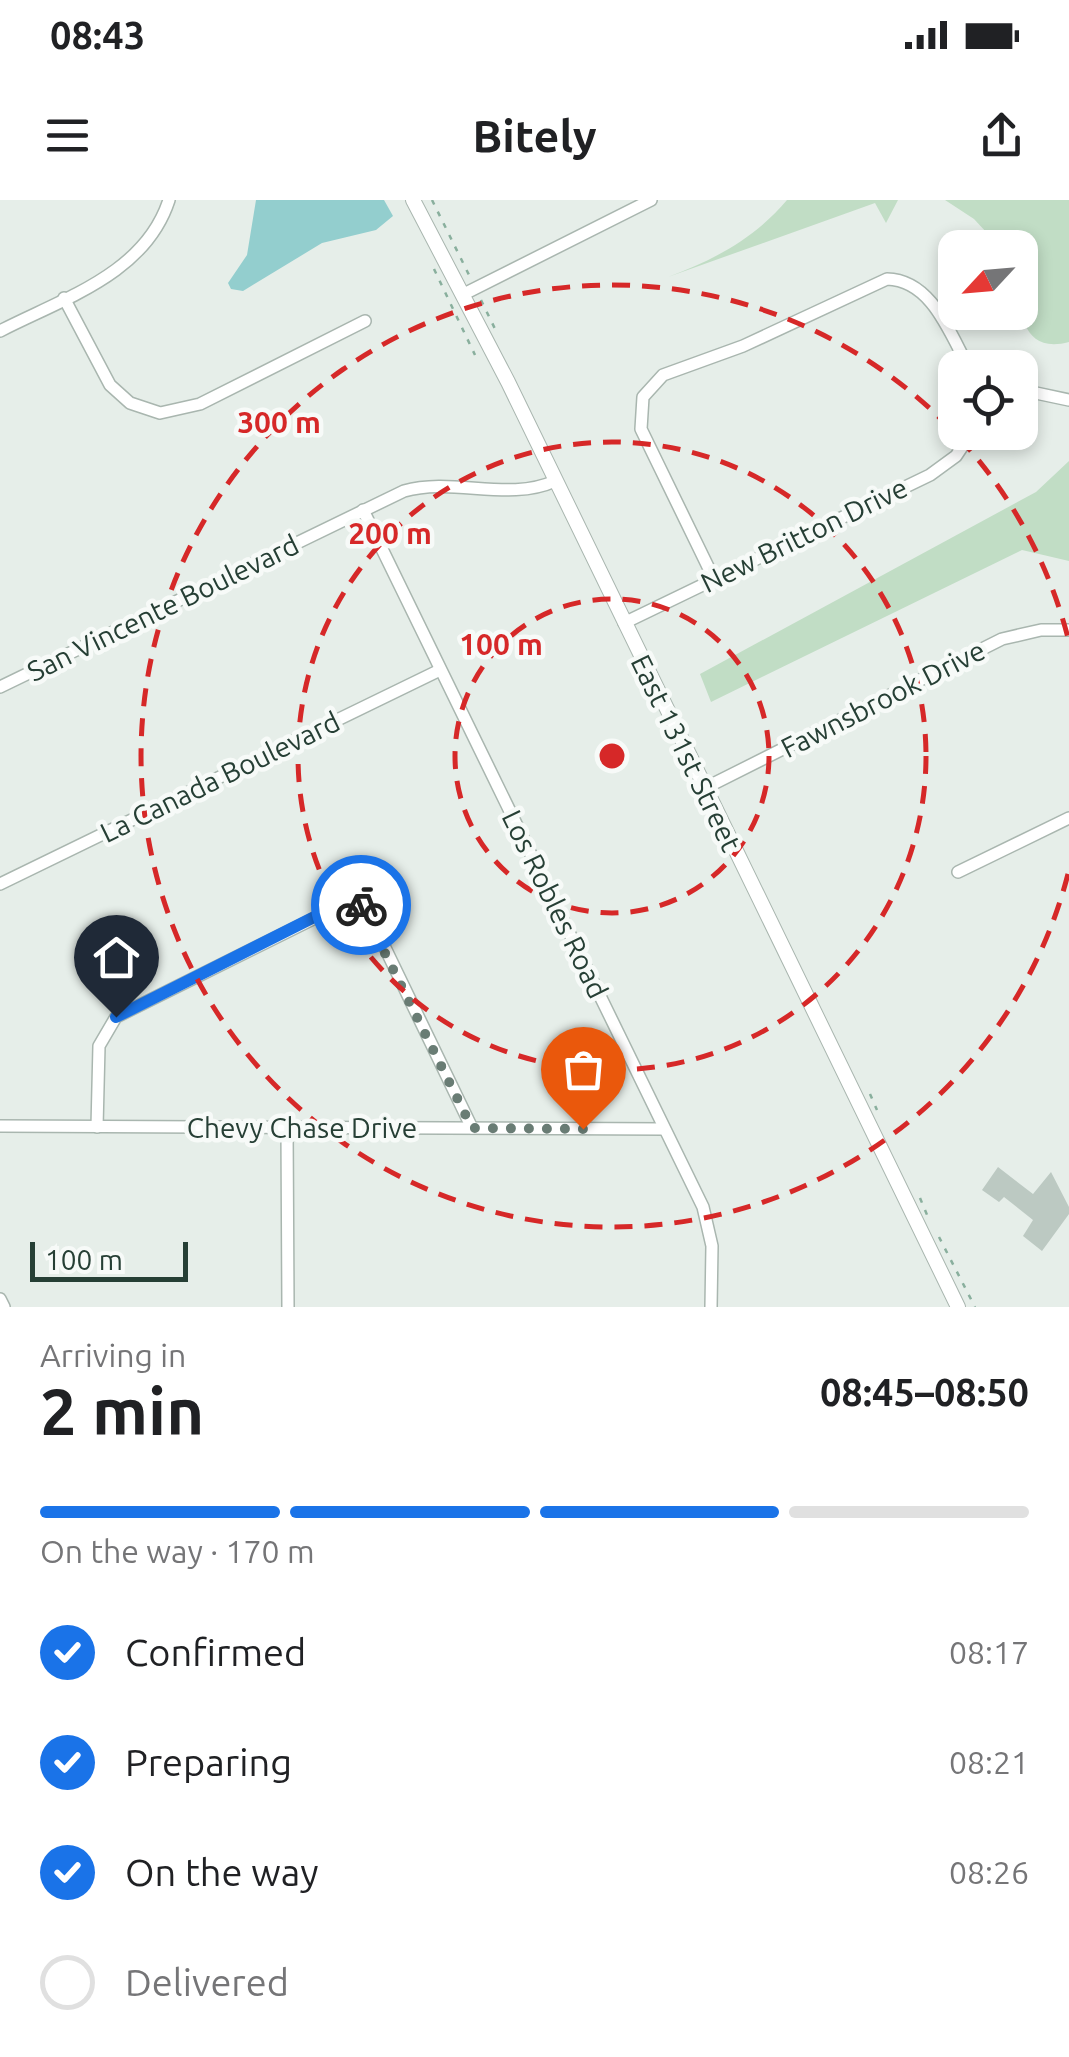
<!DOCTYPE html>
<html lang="en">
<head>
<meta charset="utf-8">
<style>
  body { margin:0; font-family:Ubuntu,sans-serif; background:#f2f2f2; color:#202124; height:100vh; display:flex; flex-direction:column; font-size:38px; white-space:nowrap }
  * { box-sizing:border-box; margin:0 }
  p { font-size:32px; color:#757577 }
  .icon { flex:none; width:55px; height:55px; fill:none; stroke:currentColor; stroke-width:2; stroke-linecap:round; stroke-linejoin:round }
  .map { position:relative; height:1107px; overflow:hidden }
  .side { display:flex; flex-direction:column; background:#fff; flex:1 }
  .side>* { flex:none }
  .needle { width:65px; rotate:244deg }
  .buttons { position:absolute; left:938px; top:30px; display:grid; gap:20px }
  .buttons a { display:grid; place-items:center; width:100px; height:100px; border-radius:20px; background:#fff; box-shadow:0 5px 15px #0003; font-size:50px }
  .scale { position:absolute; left:30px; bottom:25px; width:158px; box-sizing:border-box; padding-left:10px; border:5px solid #263f35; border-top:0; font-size:28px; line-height:35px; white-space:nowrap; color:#263f35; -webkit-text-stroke:8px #f7faf8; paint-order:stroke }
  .pin { position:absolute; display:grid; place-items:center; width:85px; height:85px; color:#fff; margin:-102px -42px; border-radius:50% 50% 50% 0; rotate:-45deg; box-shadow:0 0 10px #0007 }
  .pin .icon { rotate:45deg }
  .courier { position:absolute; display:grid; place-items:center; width:100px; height:100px; margin:-50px; border:8px solid #1a73e8; border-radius:50%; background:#fff; color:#222; box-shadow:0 2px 12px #0007 }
  .headline em { font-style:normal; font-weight:600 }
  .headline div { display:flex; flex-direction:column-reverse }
  .headline { display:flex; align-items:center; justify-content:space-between; height:170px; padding:0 40px }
  h1 { font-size:65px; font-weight:600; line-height:75px }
  .bar { display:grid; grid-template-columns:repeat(4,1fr); gap:15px 10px; align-content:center; height:120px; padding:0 40px }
  .bar i { height:12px; border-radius:8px; background:#e0e0e0 }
  .bar .current { background:#1a73e8 }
  .bar p { grid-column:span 4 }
  ol { padding:0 40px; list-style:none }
  li { display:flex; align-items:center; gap:30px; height:110px }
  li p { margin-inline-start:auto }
  li .icon { padding:10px; border-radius:50%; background:#1a73e8; color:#fff; stroke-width:4 }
  li:last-child { color:#757577 }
  li i { width:55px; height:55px; border:5px solid #e0e0e0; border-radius:50% }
  .status { display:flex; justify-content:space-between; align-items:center; height:70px; padding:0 50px; background:#fff; direction:ltr }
  .status svg { height:28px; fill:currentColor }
  header { display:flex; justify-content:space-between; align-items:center; height:130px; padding:0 40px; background:#fff; font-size:45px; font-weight:600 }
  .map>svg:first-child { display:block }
</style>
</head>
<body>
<div class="status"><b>08:43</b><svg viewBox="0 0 49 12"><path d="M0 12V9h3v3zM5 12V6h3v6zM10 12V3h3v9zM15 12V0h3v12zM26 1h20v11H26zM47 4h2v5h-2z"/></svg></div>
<header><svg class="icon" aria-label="menu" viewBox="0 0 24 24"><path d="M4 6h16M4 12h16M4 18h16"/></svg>Bitely<svg class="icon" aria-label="share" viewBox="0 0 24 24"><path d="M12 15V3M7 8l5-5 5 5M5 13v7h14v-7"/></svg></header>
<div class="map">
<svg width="1069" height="1107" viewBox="0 0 1069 1107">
  <rect width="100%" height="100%" fill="#e6eee9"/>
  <!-- green -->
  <g fill="#c1ddc5">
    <path d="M 787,0 L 898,0 L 886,23 L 875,3 L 668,77 C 714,60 755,38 787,0 Z"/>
    <path d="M 945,0 L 1069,0 L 1069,142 C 1009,158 1020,83 1020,48 L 1000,47 L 974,19 Z"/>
    <path d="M 1069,261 L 1069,361 L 1022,350 L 711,502 L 700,474 L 1036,292 Z"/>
  </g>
  <!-- water -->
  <path fill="#93cece" d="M 256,0 L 384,0 L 393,16 L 376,30 L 322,43 L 243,91 L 231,89 L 228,83 L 247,55 Z"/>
  <!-- building -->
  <path fill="#bcc9c2" d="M 998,967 L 1033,994 L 1051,972 L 1069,1007 L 1069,1014 L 1042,1051 L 1023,1036 L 1033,1020 L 1004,997 L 999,1002 L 982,990 Z"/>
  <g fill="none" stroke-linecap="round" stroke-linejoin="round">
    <defs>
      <g id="minor">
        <path d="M 462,95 L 651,0"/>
        <path d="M 64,98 L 110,185 L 130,203 L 160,213 L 200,204 L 365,121"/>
        <path d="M 0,131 C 64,98 145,74 169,0"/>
        <path d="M 1020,196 L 1036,193 L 1069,200"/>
        <path d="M 363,310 L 703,1007 L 712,1046 L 711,1107"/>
        <path d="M 713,377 L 641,229 L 643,197 L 663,175 L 743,146 L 887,79 C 932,80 950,134 969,168"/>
        <path d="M 624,423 L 930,275 L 956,256 L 972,232"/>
        <path d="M 0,487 L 404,291 C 453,277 509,302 555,281"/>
        <path d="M 703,589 L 1002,439 L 1041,430 L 1069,430"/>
        <path d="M 958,672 L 1069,618"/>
        <path d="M 0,684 L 440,470"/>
        <path d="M 0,926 L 664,929"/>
        <path d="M 97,927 L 99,846 L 116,817 L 349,701 L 363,707 L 374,725 L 472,928"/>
        <path d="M 287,928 L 288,1107"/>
        <path d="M 0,1099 L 4,1107"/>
      </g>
      <path id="tertiary" d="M 413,0 L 508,182 L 958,1107"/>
    </defs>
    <!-- minor casing -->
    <use href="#minor" stroke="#a9b6af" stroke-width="14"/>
    <!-- tertiary casing -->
    <use href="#tertiary" stroke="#a9b6af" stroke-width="16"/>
    <!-- path -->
    <g stroke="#89af9d" stroke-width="2.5" stroke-dasharray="5 8" stroke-linecap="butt">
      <path d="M 432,0 L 471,79"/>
      <path d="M 434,69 L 475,155"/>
      <path d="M 481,100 L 497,133"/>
      <path d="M 870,894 L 877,910"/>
      <path d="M 920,998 L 930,1022"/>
      <path d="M 939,1037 L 975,1107"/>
    </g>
    <!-- minor -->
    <use href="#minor" stroke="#fff" stroke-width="11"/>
    <!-- tertiary -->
    <use href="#tertiary" stroke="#fff" stroke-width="14"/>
  </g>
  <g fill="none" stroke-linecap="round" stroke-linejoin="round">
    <!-- done -->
    <path stroke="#697c74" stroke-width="10" stroke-dasharray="0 18" d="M 361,705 L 472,928 L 583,929"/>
    <!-- route -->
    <path stroke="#1a73e8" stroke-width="12" d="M 116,817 L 346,701 L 361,705"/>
  </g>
  <!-- distance rings -->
  <g fill="none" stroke="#d62828" stroke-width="5" stroke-dasharray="18 12">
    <circle cx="612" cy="556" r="157"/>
    <circle cx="612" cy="556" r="314"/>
    <path d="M1068 674A471 471 0 1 1 1068 438"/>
  </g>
  <g text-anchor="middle" stroke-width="9" stroke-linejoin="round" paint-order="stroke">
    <!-- street labels -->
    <g font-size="28" fill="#263f35" stroke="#f7faf8">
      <text transform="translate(804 335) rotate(-26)" y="10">New Britton Drive</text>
      <text transform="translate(163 408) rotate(-26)" y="10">San Vincente Boulevard</text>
      <text transform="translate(883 499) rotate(-27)" y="10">Fawnsbrook Drive</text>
      <text transform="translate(686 553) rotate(64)" y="10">East 131st Street</text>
      <text transform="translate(220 577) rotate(-26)" y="10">La Canada Boulevard</text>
      <text transform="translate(555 704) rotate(64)" y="10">Los Robles Road</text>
      <text x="302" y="938">Chevy Chase Drive</text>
    </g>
  </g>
  <circle cx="612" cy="556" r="15" fill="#d62828" stroke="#f7faf8" stroke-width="5"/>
  <g font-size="30" text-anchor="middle" font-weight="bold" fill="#d62828" stroke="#f7faf8" stroke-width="9" stroke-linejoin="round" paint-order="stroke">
    <text x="279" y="233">300 m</text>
    <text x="390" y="344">200 m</text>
    <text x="501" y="455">100 m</text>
  </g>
</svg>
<div class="buttons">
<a><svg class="needle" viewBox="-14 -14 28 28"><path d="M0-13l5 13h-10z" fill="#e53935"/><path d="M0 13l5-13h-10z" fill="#757577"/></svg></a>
<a><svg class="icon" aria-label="locate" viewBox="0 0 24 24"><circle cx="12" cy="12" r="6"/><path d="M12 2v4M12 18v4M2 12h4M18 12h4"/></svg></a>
</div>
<div class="scale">100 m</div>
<div class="pin" style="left:583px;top:929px;background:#ea580c"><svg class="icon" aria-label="bag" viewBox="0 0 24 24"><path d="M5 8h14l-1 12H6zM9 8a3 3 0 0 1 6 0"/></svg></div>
<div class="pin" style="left:116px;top:817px;background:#1f2937"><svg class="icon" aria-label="home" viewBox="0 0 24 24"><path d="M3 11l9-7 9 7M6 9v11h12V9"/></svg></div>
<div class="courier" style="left:361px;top:705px"><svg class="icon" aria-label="bike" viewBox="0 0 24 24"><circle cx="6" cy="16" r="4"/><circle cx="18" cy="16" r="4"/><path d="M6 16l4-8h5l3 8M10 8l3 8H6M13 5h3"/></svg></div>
</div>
<section class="side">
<div class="headline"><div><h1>2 min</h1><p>Arriving in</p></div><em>08:45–08:50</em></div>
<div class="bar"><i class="current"></i><i class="current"></i><i class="current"></i><i></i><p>On the way · 170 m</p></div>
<ol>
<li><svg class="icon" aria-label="check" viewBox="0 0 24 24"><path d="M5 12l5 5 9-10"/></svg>Confirmed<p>08:17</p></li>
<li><svg class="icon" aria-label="check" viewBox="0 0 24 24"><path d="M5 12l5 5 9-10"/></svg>Preparing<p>08:21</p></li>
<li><svg class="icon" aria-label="check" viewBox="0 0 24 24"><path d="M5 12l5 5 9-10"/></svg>On the way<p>08:26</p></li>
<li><i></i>Delivered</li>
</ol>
</section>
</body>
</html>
